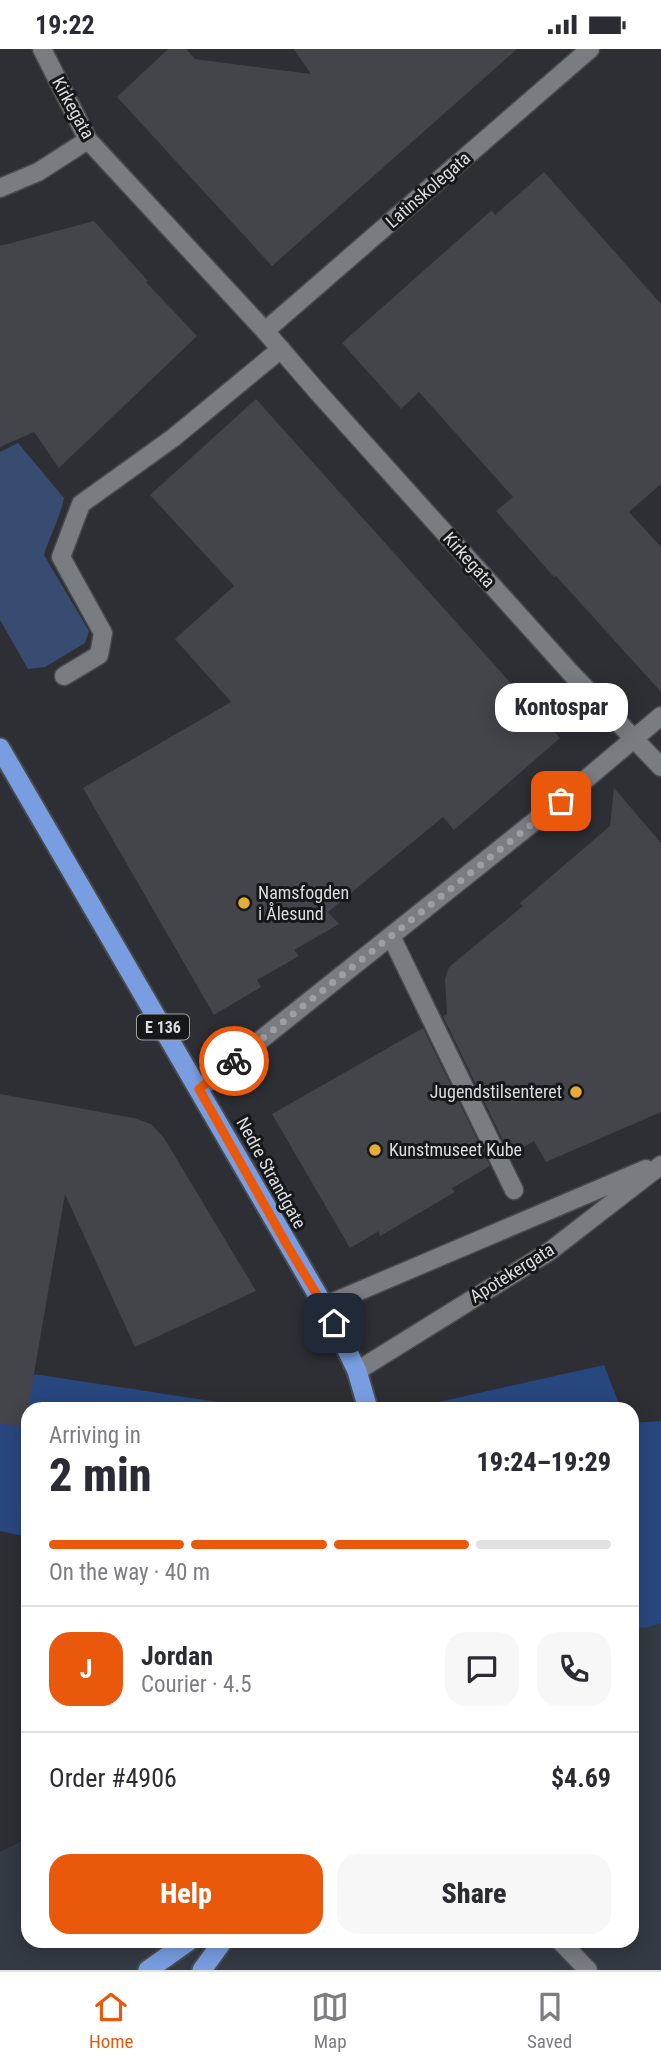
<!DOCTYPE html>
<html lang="en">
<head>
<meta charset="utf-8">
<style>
  body { margin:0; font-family:"Roboto Condensed",sans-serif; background:#f7f7f7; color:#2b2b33; height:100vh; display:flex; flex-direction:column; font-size:26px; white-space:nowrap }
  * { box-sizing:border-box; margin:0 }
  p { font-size:23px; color:#7c7c81 }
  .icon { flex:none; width:38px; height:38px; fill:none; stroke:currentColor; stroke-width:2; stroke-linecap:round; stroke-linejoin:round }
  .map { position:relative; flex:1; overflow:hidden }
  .side { position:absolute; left:21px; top:1353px; width:618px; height:546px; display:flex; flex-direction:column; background:#fff; border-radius:21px; box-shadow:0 4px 18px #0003 }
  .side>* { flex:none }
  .pin { position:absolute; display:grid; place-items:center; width:60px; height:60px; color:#fff; margin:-30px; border-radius:14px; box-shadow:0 4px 10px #0006 }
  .courier { position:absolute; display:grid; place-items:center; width:70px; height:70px; margin:-35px; border:5px solid #ea580c; border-radius:50%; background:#fff; color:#222; box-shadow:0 2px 9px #0007 }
  .bubble { position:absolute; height:49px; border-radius:21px; background:#fff; box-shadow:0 4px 18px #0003; font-size:23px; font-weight:800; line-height:49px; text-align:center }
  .summary em { font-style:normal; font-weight:800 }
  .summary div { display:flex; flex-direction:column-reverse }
  .summary { display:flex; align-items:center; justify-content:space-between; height:119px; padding:0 28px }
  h1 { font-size:46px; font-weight:800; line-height:52px }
  .bar { display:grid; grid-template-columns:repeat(4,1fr); gap:10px 7px; align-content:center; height:84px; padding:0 28px }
  .bar i { height:9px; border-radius:5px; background:#e1e1e2 }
  .bar .on { background:#ea580c }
  .bar p { grid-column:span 4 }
  .line { display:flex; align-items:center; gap:18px; padding:0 28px; border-top:2px solid #e1e1e2 }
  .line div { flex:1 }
  .round { display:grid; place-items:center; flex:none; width:74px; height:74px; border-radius:21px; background:#f7f7f7 }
  .action { display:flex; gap:14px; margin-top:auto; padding:14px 28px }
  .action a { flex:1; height:80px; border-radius:21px; background:#ea580c; color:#fff; font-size:28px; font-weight:800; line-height:80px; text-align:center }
  .action a+a { background:#f7f7f7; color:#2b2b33 }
  .status { display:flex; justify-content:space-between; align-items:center; height:49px; padding:0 35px; background:#fff; direction:ltr }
  .status svg { height:19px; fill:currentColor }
  .tabs { display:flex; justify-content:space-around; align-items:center; height:98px; border-top:2px solid #e1e1e2; background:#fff; font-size:19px; color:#7c7c81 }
  .tabs a { display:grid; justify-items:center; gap:4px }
  .tabs .on { color:#ea580c }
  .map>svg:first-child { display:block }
</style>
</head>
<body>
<div class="status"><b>19:22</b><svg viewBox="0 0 49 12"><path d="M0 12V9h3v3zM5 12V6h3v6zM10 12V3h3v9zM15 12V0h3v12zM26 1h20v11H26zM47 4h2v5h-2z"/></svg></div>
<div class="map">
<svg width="661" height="1921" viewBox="0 0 661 1921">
  <rect width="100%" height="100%" fill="#2d2f34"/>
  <!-- built -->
  <path fill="#343a43" d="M 661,1574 L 661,1921 L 0,1921 L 0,1803 L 28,1789 L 28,1892 L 632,1892 L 632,1578 L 646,1579 Z"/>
  <!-- green -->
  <path fill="#384c71" d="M 18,394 L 64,449 C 60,469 50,486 44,506 L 89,582 L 85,594 L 45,618 L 28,620 L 0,571 L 0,403 Z"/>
  <!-- water -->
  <g fill="#29477f">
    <path d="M 604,1316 L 621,1360 L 315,1360 L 439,1353 Z"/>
    <path d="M 0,1320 L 265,1360 L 28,1360 L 28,1488 L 0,1482 Z"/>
    <path d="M 661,1372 L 661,1574 L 646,1579 L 632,1578 L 632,1374 Z"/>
  </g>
  <!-- pier -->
  <path fill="#2d2f34" d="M 439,1353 L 439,1360 L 315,1360 L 421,1355 Z"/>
  <!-- building -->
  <g fill="#43454a">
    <path d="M 168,0 L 186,0 L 195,10 L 311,25 L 294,0 L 517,0 L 272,217 L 117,48 Z"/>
    <path d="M 544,123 L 661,255 L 661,435 L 629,463 L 661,498 L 661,643 L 556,527 L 554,528 L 496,462 L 513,448 L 419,343 L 401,360 L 342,294 L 492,161 L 495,166 Z"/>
    <path d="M 94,172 L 148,232 L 146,233 L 197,287 L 59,419 L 34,383 L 0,398 L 0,197 Z"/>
    <path d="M 256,350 L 560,689 L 454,781 L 443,768 L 328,863 L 339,875 L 294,901 L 299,907 L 257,931 L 261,938 L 214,966 L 83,739 L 231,653 L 175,590 L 234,537 L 150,446 Z"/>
    <path d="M 614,739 L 661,794 L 661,1063 L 546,1113 L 534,1092 L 510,1106 L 443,967 L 447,965 L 445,930 L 449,918 L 523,857 L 520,854 L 610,777 Z"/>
    <path d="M 423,979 L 490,1117 L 452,1139 L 455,1143 L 380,1187 L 379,1182 L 350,1199 L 272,1065 Z"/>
    <path d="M 0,1045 L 134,1069 L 151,1075 L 164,1089 L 256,1242 L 135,1298 L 65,1145 L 25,1377 L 0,1375 Z"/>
  </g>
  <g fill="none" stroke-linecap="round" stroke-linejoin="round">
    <defs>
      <path id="pedestrian" d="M 391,887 L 514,1141"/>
      <g id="minor">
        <path d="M 42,0 L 88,91 L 265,282 L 316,341 L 570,623 L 661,718"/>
        <path d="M 0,139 L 38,123 L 88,91"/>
        <path d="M 265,282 L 590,0"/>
        <path d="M 64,627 L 99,606 L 103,584 L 61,508 L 81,455 L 173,389 L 281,300"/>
        <path d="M 199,1040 L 560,752 L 661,667"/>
        <path d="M 324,1257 L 646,1120"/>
        <path d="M 357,1322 L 550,1202 L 661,1116"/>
      </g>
      <path id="tertiary" d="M 560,1892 L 588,1921"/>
      <g id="trunk">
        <path d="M 0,699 L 334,1274 L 357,1322 L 368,1360"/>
        <path d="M 148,1921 L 189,1892"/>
        <path d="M 202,1921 L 223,1892"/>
      </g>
    </defs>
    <!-- pedestrian casing -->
    <use href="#pedestrian" stroke="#484a4e" stroke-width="21"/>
    <!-- minor casing -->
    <use href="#minor" stroke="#484a4e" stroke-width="21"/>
    <!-- tertiary casing -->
    <use href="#tertiary" stroke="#484a4e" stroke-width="21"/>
    <!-- trunk casing -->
    <use href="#trunk" stroke="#484a4e" stroke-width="23"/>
    <!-- pedestrian -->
    <use href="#pedestrian" stroke="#797c81" stroke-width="18"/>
    <!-- minor -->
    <use href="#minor" stroke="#797c81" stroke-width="18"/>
    <!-- tertiary -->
    <use href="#tertiary" stroke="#797c81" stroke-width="18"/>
    <!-- trunk -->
    <use href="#trunk" stroke="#789de1" stroke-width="19"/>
  </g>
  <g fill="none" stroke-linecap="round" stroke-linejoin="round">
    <!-- done -->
    <path stroke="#9d9fa3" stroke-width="7" stroke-dasharray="0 12.6" d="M 234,1012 L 561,752"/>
    <!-- route -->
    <path stroke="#ea580c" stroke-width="9" d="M 234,1012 L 199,1040 L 287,1196 L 334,1274"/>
  </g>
  <!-- markers -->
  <g fill="#e5ad35" stroke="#161719" stroke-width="2.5">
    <circle cx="244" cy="854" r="7"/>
    <circle cx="576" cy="1043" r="7"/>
    <circle cx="375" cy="1101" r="7"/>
  </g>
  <g text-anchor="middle" stroke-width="6" stroke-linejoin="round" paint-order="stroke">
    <!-- shield labels -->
    <rect fill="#161719" stroke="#9fa1a4" stroke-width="2" x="137" y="965.5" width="52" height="25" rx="5"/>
    <g font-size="16" font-weight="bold" fill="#dadcdf">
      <text x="163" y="984">E 136</text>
    </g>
    <!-- street labels -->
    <g font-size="18" fill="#dadcdf" stroke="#161719">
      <text transform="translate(73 59) rotate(61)" y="6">Kirkegata</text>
      <text transform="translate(428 141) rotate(-41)" y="6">Latinskolegata</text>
      <text transform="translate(469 511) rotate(48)" y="6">Kirkegata</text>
      <text transform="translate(271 1124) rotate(61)" y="6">Nedre Strandgate</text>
      <text transform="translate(512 1224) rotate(-32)" y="6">Apotekergata</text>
    </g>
    <!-- poi labels -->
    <g font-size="18" fill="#dadcdf" stroke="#161719" text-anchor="start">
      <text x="258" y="850">Namsfogden<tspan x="258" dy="21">i Ålesund</tspan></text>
      <text x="562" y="1049" text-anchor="end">Jugendstilsenteret</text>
      <text x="389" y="1107">Kunstmuseet Kube</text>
    </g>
  </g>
</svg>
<div class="pin" style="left:561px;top:752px;background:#ea580c"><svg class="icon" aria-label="bag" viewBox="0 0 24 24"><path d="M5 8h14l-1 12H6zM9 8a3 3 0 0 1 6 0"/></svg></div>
<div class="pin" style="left:334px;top:1274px;background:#1f2937"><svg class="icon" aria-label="home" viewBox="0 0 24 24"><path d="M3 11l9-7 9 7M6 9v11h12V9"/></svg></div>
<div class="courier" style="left:234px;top:1012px"><svg class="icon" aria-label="bike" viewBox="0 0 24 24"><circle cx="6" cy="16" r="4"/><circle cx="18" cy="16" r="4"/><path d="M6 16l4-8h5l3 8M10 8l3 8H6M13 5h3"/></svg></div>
<div class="bubble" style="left:495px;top:634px;width:133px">Kontospar</div>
<section class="side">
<div class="summary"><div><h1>2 min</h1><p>Arriving in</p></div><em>19:24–19:29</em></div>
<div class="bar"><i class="on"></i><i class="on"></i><i class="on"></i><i></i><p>On the way · 40 m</p></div>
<div class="line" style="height:126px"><b class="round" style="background:#ea580c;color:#fff">J</b><div><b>Jordan</b><p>Courier · 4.5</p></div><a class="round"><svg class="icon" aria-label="chat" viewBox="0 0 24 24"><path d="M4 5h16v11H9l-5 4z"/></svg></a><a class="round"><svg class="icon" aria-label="phone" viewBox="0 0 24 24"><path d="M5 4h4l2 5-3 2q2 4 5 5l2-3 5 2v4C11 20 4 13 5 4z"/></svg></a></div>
<div class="line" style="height:91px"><div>Order #4906</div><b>$4.69</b></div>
<div class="action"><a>Help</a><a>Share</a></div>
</section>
</div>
<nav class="tabs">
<a class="on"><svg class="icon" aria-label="home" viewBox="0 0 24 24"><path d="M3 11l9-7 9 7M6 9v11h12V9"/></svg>Home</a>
<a><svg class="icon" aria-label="map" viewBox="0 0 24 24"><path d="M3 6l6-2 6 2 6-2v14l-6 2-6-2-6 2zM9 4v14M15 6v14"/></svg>Map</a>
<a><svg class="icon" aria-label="saved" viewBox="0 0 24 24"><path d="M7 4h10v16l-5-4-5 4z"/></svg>Saved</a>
</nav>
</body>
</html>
